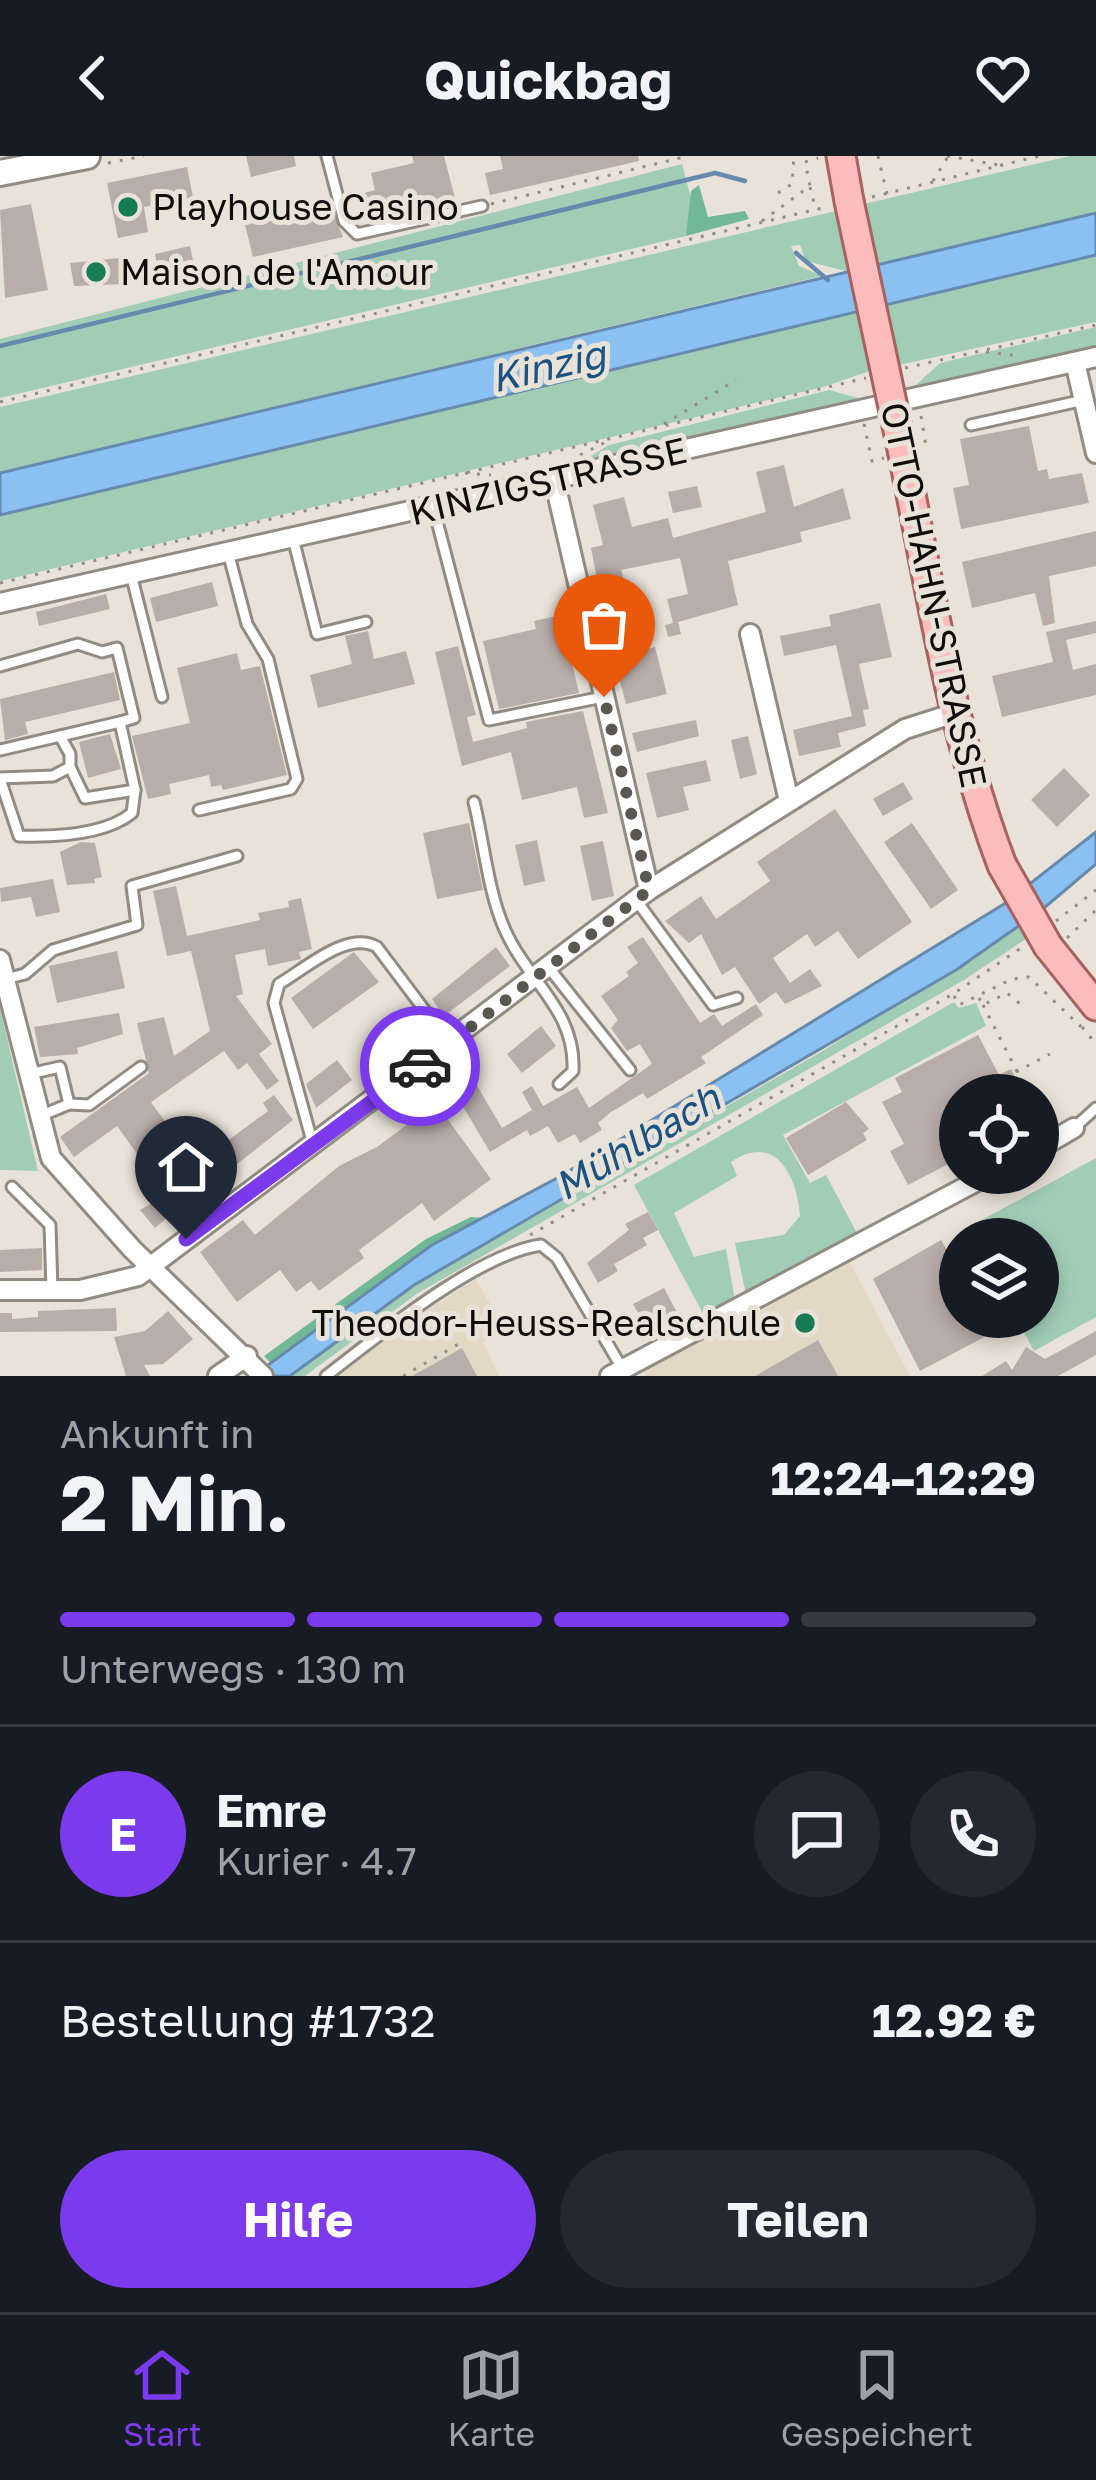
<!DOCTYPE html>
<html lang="de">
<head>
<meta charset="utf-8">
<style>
  body { margin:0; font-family:"Golos Text",sans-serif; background:#242831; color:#f1f3f6; height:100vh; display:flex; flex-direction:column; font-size:45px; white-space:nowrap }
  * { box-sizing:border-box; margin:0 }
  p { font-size:39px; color:#9ea1a6 }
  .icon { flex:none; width:66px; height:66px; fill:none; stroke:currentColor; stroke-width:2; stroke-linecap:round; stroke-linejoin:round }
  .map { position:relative; height:1220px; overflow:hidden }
  .panel { display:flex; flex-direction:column; background:#171b24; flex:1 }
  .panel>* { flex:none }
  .tools { position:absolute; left:939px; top:918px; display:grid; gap:24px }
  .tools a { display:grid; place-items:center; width:120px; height:120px; border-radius:50%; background:#171b24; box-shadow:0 6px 18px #0003; font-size:60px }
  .pin { position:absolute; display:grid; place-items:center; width:102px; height:102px; color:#fff; margin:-123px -51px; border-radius:50% 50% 50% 0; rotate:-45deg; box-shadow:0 0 12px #0007 }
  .pin .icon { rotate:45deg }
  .courier { position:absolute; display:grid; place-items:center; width:120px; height:120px; margin:-60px; border:9px solid #7c3aed; border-radius:50%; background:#fff; color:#222; box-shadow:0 3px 15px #0007 }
  .overview em { font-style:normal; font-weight:700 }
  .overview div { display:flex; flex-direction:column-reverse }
  .overview { display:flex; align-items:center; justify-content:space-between; height:204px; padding:0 60px }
  h1 { font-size:78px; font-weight:700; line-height:90px }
  .bar { display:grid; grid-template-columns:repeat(4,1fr); gap:18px 12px; align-content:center; height:144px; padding:0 60px }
  .bar i { height:15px; border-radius:9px; background:#363941 }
  .bar .current { background:#7c3aed }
  .bar p { grid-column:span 4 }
  .line { display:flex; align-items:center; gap:30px; padding:0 60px; border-top:3px solid #363941 }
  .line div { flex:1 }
  .round { display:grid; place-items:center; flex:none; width:126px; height:126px; border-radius:63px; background:#242831 }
  .cta { display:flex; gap:24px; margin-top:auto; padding:24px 60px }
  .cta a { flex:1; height:138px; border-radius:72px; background:#7c3aed; color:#fff; font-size:48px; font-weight:700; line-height:138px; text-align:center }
  .cta a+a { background:#242831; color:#f1f3f6 }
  header { display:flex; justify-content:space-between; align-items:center; height:156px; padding:0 60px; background:#171b24; font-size:54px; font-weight:700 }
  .dock { display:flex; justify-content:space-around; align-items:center; height:168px; border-top:3px solid #363941; background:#171b24; font-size:33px; color:#9ea1a6 }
  .dock a { display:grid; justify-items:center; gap:6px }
  .dock .current { color:#7c3aed }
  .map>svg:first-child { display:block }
</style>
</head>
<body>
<header><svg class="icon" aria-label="back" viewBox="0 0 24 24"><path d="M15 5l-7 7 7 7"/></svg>Quickbag<svg class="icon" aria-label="heart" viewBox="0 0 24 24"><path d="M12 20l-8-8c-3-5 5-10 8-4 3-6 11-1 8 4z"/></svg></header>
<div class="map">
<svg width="1096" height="1220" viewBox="0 0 1096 1220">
  <rect width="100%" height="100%" fill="#e9e2d8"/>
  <!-- education -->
  <g fill="#e3d8c4">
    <path d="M 847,1101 L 910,1220 L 646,1220 L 642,1214 Z"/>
    <path d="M 476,1123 L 505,1175 L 483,1187 L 499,1220 L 338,1220 L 377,1187 Z"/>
  </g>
  <!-- green -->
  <g fill="#a1cdb5">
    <path d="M 1070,0 L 1096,0 L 1096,57 L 877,109 L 864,48 Z"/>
    <path d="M 682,8 L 693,50 L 686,80 L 0,242 L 0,183 Z"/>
    <path d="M 836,55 L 849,116 L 806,105 L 800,89 L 791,90 L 799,110 L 822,120 L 0,316 L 0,251 Z"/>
    <path d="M 1096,99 L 1096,166 L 899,209 L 886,149 Z"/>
    <path d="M 857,155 L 870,215 L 823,231 L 0,425 L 0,359 Z"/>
    <path d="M 1096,171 L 1096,193 L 906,238 L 940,207 Z"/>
    <path d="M 829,234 L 872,246 L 566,315 L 609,289 Z"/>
    <path d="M 1019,770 L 1029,781 L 964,824 L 418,1137 L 305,1220 L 290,1220 L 414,1129 L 821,896 Z"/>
    <path d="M 954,846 L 959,852 L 976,847 L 986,870 L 783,979 L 810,1027 L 826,1019 L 859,1081 L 747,1143 L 735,1087 L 784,1079 L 800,1060 C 797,1020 776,976 731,1006 L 737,1020 L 674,1057 L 694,1101 L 726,1093 L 736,1150 L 707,1165 L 634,1029 Z"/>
    <path d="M 0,852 L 38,1015 L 0,1014 Z"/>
    <path d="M 1096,1002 L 1096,1161 L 1034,1195 L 1016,1161 L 1038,1161 L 1038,1083 L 973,1083 L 967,1072 Z"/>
  </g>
  <!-- forest -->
  <g fill="#71b994">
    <path d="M 699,29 L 708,61 L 745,55 L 749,63 L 686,80 L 691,35 Z"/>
    <path d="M 471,1061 L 487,1062 L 432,1089 L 271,1207 L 264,1200 L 426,1083 Z"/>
  </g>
  <!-- water -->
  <g fill="#8bc0f3" stroke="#668aad" stroke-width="3">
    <path d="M 1096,57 L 1096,99 L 0,359 L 0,317 Z"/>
    <path d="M 1096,676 L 1096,708 L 1044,752 L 956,814 L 414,1129 L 290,1220 L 253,1220 L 432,1089 L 559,1021 L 1004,748 Z"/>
  </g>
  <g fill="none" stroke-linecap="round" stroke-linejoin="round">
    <!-- stream -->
    <g stroke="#668aad" stroke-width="4.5">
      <path d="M 796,97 L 828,124"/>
      <path d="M 0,190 L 715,17 L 745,25"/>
    </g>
  </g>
  <!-- building -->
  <g fill="#b9adaa">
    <path d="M 246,0 L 294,0 L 296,10 L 251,21 Z"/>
    <path d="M 412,0 L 444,0 L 456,46 L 368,66 L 361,38 L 375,34 L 371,17 L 414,7 Z"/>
    <path d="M 500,0 L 638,0 L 639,5 L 490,39 L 485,17 L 503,13 Z"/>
    <path d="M 187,11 L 193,41 L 144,51 L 148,76 L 118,82 L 107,27 Z"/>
    <path d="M 320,44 L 321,50 L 330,48 L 343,81 L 253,101 L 245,69 L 262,65 L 260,58 Z"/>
    <path d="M 31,48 L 48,134 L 5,142 L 0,54 Z"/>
    <path d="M 190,90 L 195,115 L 160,123 L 155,98 Z"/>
    <path d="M 119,102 L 124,128 L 74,130 L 70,107 Z"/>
    <path d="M 1029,270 L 1038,315 L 1047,313 L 1049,323 L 1082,317 L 1089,347 L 961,373 L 953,332 L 969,329 L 960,283 Z"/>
    <path d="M 784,309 L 794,351 L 843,332 L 851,363 L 800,376 L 802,386 L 728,405 L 738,449 L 678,466 L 681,478 L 668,481 L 665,469 L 673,467 L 667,443 L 688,438 L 680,402 L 621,414 L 644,494 L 655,491 L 667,538 L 626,548 L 614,502 L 623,499 L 609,442 L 601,443 L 591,392 L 603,389 L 593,349 L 624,341 L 632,371 L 668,362 L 673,382 L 766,356 L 756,316 Z"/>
    <path d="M 697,330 L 702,351 L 673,357 L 668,336 Z"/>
    <path d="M 1096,375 L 1096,410 L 1049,420 L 1055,467 L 1043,470 L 1035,437 L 972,452 L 962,406 Z"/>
    <path d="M 212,426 L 218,450 L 156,466 L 150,442 Z"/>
    <path d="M 106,438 L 110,453 L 39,470 L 36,456 Z"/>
    <path d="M 880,447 L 892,501 L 859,508 L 869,553 L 863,554 L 866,570 L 838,577 L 841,591 L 799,600 L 793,574 L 852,560 L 836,489 L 784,500 L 780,480 L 831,470 L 829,459 Z"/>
    <path d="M 561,459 L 579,537 L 499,553 L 483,485 L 536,473 L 534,465 Z"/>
    <path d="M 1096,465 L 1096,477 L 1066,484 L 1073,514 L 1096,508 L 1096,539 L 1002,561 L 992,520 L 1053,506 L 1046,476 Z"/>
    <path d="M 368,475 L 374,503 L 406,495 L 415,528 L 318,552 L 310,519 L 352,508 L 345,480 Z"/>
    <path d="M 458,490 L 476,559 L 467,561 L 473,586 L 527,572 L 526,566 L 583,555 L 608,657 L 584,662 L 577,631 L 522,644 L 511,596 L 462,610 L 435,496 Z"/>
    <path d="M 237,497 L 241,514 L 260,510 L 287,619 L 223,634 L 221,629 L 211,631 L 209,619 L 169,628 L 171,638 L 148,643 L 132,580 L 190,567 L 177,512 Z"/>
    <path d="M 114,516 L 120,544 L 25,566 L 28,578 L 5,584 L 0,543 Z"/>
    <path d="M 696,564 L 699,580 L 637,596 L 632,577 Z"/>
    <path d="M 110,578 L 121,613 L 88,622 L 79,586 Z"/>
    <path d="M 748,580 L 757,618 L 740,623 L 731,584 Z"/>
    <path d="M 706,604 L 711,625 L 683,631 L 689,654 L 657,662 L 646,617 Z"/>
    <path d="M 1064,612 L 1090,639 L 1057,671 L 1031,644 Z"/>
    <path d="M 903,626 L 913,643 L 883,660 L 873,643 Z"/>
    <path d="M 835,653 L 912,766 L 858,803 L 838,775 L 815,791 L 807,778 L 773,802 L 790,827 L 810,813 L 822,830 L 785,848 L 776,836 L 759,848 L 735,811 L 722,819 L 701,778 L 689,787 L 665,765 L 701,740 L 716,763 L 770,725 L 757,706 Z"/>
    <path d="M 469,667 L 483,734 L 437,743 L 423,677 Z"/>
    <path d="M 912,667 L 958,734 L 931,753 L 884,686 Z"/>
    <path d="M 537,684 L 545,725 L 524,730 L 515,689 Z"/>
    <path d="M 603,685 L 614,740 L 592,745 L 580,690 Z"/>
    <path d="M 81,686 L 95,687 L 102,721 L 94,723 L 95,727 L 67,729 L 60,696 Z"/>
    <path d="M 53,723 L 60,756 L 36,761 L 31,741 L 1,746 L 0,732 Z"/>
    <path d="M 176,730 L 187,780 L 260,764 L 258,757 L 289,751 L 288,745 L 301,742 L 312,793 L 299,796 L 301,803 L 268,810 L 265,793 L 235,799 L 243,838 L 236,840 L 272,888 L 259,898 L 279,925 L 267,934 L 247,907 L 238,914 L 224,895 L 151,946 L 176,981 L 142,1005 L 117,970 L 74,1001 L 60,981 L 149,917 L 137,867 L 164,861 L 174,900 L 210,875 L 191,795 L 167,800 L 153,735 Z"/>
    <path d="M 643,781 L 700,867 L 714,858 L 722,870 L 756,848 L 763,859 L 701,901 L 706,907 L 647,943 L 643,937 L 611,956 L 598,967 L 602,974 L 580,987 L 575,978 L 558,987 L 548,970 L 530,980 L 527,974 L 490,996 L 452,932 L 472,921 L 502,972 L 532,954 L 522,936 L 532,930 L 543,950 L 577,931 L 589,952 L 652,908 L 640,888 L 627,895 L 611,872 L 618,864 L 601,840 L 629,820 L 626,816 L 638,807 L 627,791 Z"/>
    <path d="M 496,791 L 510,810 L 444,860 L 432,843 Z"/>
    <path d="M 117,795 L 125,832 L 57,847 L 49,810 Z"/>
    <path d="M 354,796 L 379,826 L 313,873 L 291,842 Z"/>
    <path d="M 119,857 L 123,878 L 77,892 L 78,898 L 40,901 L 34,871 Z"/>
    <path d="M 407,857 L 419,874 L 380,901 L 368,884 Z"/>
    <path d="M 541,870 L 556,890 L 522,917 L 507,898 Z"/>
    <path d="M 978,879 L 999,919 L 1011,913 L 1024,939 L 960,939 L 960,1002 L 908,1029 L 890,995 L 904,988 L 882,946 L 902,936 L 895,922 Z"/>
    <path d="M 337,904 L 352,924 L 316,952 L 306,928 Z"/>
    <path d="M 274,939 L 293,964 L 227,1016 L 212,996 L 268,955 L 263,947 Z"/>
    <path d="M 846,946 L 869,973 L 863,977 L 867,984 L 808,1019 L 786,982 Z"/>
    <path d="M 436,947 L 491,1023 L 434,1065 L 422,1047 L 359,1094 L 364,1102 L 319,1135 L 311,1125 L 296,1136 L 280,1114 L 237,1146 L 200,1096 L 243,1064 L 255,1079 L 339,1010 L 377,991 Z"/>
    <path d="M 177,1032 L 187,1044 L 155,1072 L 140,1054 Z"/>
    <path d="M 648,1056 L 658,1074 L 643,1082 L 647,1089 L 614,1108 L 618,1115 L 598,1127 L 587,1107 L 629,1074 L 625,1068 Z"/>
    <path d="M 941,1084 L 947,1094 L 960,1087 L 960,1161 L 983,1161 L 992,1177 L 920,1215 L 873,1123 Z"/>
    <path d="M 42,1092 L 42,1114 L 0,1116 L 0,1094 Z"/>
    <path d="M 664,1132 L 681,1164 L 651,1180 L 633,1148 Z"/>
    <path d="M 116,1152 L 117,1175 L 0,1176 L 0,1157 L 12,1157 L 12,1163 L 38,1161 L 38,1155 Z"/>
    <path d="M 168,1155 L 193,1183 L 163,1208 L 144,1209 L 150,1220 L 126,1220 L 114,1181 L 145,1175 Z"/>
    <path d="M 1096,1175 L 1096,1199 L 1058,1220 L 982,1220 L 1006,1205 L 1012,1214 L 1026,1191 L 1045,1203 Z"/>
    <path d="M 818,1184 L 838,1220 L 755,1220 Z"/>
    <path d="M 462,1192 L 477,1220 L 412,1220 Z"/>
  </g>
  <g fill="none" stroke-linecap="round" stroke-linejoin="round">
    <defs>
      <g id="lane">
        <path d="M 327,0 L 344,65 L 357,78 L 482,50"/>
        <path d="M 971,269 L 1084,244"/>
        <path d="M 433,350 L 489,564 L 603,541"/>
        <path d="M 293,382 L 317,478 L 366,466"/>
        <path d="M 131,418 L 162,541"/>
        <path d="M 0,510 L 78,488 L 102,496 L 117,492 L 134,562 L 120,566"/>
        <path d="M 60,580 L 70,598 L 70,611"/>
        <path d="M 0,594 L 120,566 L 135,634 L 85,642 L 70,611 L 53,620 L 0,622"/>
        <path d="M 0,623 L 19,680 C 53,681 105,679 132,657 L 135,634"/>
        <path d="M 474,646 C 484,687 488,736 505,774 C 528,826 576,854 573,915 L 559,928"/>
        <path d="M 199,654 L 291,633 L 297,623 L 268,503 L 247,468 L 228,396"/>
        <path d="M 636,744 L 713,849 L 737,842"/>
        <path d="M 549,812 L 630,914"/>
        <path d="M 5,823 L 25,818 L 53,794 L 137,769 L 132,730 L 237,700"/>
        <path d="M 29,918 L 60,911 L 69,948 L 40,960"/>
        <path d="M 69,948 L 89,949 L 141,911"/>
        <path d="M 1074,972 L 1096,952"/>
        <path d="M 312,985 L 274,847 L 279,828 C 305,813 347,774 377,791 L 450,888"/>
        <path d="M 12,1031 L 50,1069 L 52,1134"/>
        <path d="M 326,1220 C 378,1180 477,1098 541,1089 L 557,1102 L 622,1212"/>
      </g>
      <g id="street">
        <path d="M 1075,206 L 1096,297"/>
        <path d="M 554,323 L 649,734"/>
        <path d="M 0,447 L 1096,201"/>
        <path d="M 750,478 L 789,645"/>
        <path d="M 0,804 L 51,1002 L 132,1093 L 263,1220"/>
        <path d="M 1038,993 L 1074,972"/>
        <path d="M 0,1134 L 80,1134 L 138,1120 L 649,734 L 905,573 L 955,557"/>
        <path d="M 218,1220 L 247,1200"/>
        <path d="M 610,1220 L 992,1017"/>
      </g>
      <path id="secondary" d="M 0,17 L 87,0"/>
      <g id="primary">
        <path d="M 841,0 L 849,45"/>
        <path d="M 903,298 C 931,436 952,578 1002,709"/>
        <path d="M 1048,790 L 1096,850"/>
      </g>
    </defs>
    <!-- lane casing -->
    <use href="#lane" stroke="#918b82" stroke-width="15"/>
    <!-- street casing -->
    <use href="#street" stroke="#918b82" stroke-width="24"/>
    <!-- secondary casing -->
    <use href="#secondary" stroke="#918b82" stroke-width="30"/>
    <!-- primary casing -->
    <use href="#primary" stroke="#a66260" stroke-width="33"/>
    <!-- path -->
    <g stroke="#928d86" stroke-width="3" stroke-dasharray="3 9" stroke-linecap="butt">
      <path d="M 878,0 L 887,38"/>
      <path d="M 947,0 L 999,9"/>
      <path d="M 108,7 L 144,0"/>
      <path d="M 933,25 L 947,2"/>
      <path d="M 810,31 L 815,51"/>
      <path d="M 778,37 L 792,28 L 794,0"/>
      <path d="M 872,41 L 1039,0"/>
      <path d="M 491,48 L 688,0"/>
      <path d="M 762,65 L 810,30 L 805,6 L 818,2"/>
      <path d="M 986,196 L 1019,200"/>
      <path d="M 905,212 L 1096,169"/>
      <path d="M 0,246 L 827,51"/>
      <path d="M 921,260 L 926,290"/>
      <path d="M 664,268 L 736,224"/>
      <path d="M 864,268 L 872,305 L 884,302"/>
      <path d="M 580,299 L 604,287"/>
      <path d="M 465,317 L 491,319"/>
      <path d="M 0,427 L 866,222"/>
      <path d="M 1056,765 L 1096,734"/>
      <path d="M 1067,782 L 1096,754"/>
      <path d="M 954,840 L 959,849 L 1012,823 L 1029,821 L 1080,870 L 1084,866"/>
      <path d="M 979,842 L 983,849 L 1007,837 L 1020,848"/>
      <path d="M 983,849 L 1029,939"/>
      <path d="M 1082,871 L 1096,888"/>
      <path d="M 1016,916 L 1050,898"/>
      <path d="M 1038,955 L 1046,969"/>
      <path d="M 530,1079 L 953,838 L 1024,790"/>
      <path d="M 403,1220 L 464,1185"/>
    </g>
    <!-- lane -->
    <use href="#lane" stroke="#fff" stroke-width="9"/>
    <!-- street -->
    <use href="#street" stroke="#fff" stroke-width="18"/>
    <!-- secondary -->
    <use href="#secondary" stroke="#fff" stroke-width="24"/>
    <!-- primary -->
    <use href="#primary" stroke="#fbbcbb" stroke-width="27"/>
    <defs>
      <g id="primary-bridge">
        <path d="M 849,45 L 903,298"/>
        <path d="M 1002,709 L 1048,790"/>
      </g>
    </defs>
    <!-- primary-bridge casing -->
    <use href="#primary-bridge" stroke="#a66260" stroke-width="33" stroke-linecap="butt"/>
    <!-- primary-bridge -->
    <use href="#primary-bridge" stroke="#fbbcbb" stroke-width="27"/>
  </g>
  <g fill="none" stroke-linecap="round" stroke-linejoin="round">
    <!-- done -->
    <path stroke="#5b5852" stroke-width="12" stroke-dasharray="0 21.6" d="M 420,910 L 649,734 L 604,541"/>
    <!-- route -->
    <path stroke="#7c3aed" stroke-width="15" d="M 186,1083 L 420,910"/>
  </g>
  <!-- markers -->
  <g fill="#177b54" stroke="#e9e2d8" stroke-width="4.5">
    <circle cx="128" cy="51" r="12"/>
    <circle cx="96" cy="116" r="12"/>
    <circle cx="805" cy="1167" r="12"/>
  </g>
  <g text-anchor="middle" stroke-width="10" stroke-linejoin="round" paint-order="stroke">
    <!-- poi labels -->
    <g font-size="36" fill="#0f0d0a" stroke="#e9e2d8" text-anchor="start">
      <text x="152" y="64">Playhouse Casino</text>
      <text x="120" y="129">Maison de l'Amour</text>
      <text x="781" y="1180" text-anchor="end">Theodor-Heuss-Realschule</text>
    </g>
    <!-- street labels -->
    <g font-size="36" fill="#0f0d0a" stroke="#e9e2d8">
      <text transform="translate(548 325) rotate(-13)" y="13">KINZIGSTRASSE</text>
      <text transform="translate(934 439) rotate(78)" y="13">OTTO-HAHN-STRASSE</text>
    </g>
    <!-- water labels -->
    <g font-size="39" font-style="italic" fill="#1a5281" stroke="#e9e2d8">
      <text transform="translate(548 210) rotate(-13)" y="14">Kinzig</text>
      <text transform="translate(637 986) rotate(-31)" y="14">Mühlbach</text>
    </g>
  </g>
</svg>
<div class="tools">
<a><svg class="icon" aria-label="locate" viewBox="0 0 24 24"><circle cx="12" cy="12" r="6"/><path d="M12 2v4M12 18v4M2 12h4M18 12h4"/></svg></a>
<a><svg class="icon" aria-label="layers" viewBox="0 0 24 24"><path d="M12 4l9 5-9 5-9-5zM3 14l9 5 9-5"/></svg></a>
</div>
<div class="pin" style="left:604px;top:541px;background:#ea580c"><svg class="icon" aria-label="bag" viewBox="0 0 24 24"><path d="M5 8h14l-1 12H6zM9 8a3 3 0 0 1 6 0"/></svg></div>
<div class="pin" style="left:186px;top:1083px;background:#1f2937"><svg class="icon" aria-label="home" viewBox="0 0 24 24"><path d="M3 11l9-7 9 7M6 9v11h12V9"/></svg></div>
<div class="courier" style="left:420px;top:910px"><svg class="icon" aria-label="car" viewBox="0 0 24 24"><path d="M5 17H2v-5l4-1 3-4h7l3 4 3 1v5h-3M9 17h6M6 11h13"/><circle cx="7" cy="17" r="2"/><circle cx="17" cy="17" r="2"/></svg></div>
</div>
<section class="panel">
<div class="overview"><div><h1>2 Min.</h1><p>Ankunft in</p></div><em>12:24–12:29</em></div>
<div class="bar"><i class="current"></i><i class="current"></i><i class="current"></i><i></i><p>Unterwegs · 130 m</p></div>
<div class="line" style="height:216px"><b class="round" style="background:#7c3aed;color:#fff">E</b><div><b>Emre</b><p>Kurier · 4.7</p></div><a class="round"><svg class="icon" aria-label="chat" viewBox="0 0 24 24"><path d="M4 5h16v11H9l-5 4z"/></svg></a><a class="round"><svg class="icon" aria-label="phone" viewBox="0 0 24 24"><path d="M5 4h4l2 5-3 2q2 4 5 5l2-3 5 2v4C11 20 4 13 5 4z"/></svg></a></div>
<div class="line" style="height:156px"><div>Bestellung #1732</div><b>12.92 €</b></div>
<div class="cta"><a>Hilfe</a><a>Teilen</a></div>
</section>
<nav class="dock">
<a class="current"><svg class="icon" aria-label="home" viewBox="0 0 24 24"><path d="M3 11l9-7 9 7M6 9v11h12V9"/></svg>Start</a>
<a><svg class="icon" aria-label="map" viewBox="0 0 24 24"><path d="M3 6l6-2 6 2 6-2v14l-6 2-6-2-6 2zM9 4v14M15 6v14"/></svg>Karte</a>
<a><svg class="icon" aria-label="saved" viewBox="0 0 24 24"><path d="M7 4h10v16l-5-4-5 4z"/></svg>Gespeichert</a>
</nav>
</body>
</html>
